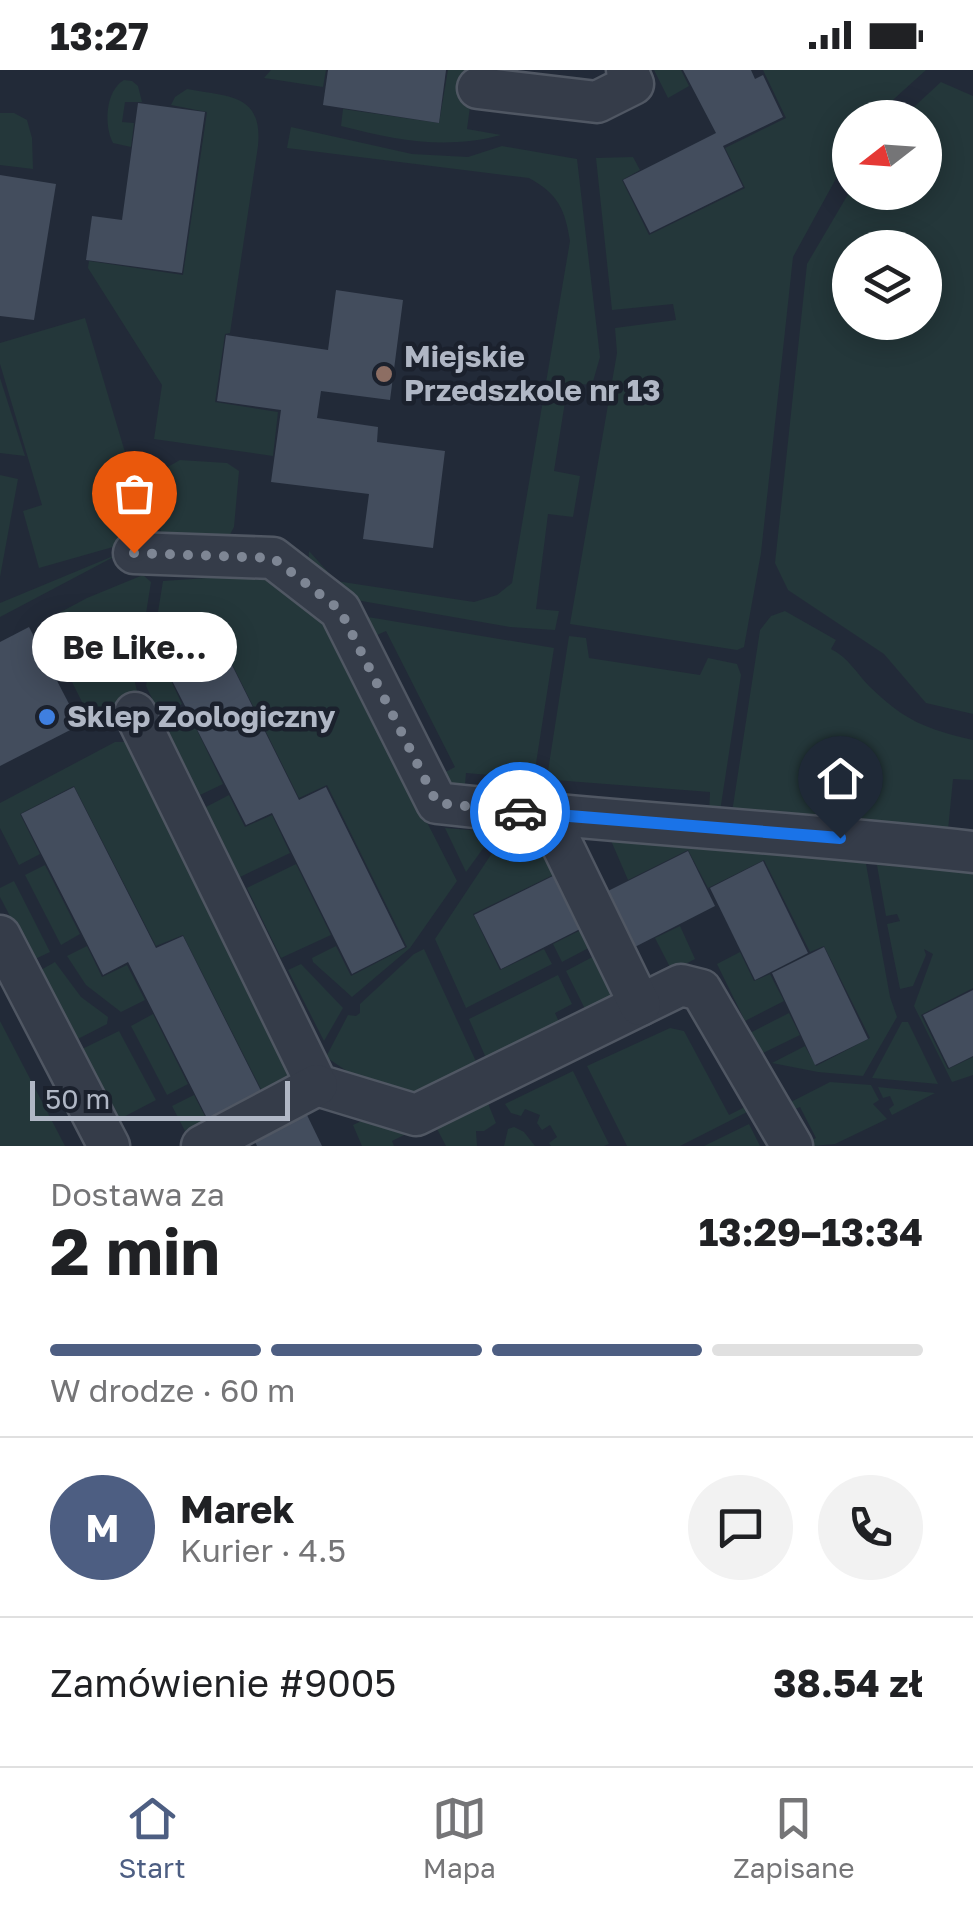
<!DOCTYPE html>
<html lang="pl">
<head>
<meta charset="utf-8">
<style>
  body { margin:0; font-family:"Golos Text",sans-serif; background:#f2f2f2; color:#202124; height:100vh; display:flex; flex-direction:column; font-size:38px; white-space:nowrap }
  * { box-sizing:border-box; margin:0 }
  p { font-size:32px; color:#757577 }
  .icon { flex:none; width:55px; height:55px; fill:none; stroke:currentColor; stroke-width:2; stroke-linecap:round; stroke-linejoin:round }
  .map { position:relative; height:1076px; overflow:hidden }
  .sheet { display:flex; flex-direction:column; background:#fff; flex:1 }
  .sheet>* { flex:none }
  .needle { width:65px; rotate:253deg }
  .fabs { position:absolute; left:832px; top:30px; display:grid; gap:20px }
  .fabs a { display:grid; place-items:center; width:110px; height:110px; border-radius:50%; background:#fff; box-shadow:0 5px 25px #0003; font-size:50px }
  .scale { position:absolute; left:30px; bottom:25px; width:260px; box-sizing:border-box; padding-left:10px; border:5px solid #b0b7c5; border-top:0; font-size:28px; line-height:35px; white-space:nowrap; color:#b0b7c5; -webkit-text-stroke:8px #1b212d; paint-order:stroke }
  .pin { position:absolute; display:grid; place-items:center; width:85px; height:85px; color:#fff; margin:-102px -42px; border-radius:50% 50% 50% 0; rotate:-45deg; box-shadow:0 0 10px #0007 }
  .pin .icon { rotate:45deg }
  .courier { position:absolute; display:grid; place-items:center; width:100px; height:100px; margin:-50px; border:8px solid #1a73e8; border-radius:50%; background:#fff; color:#222; box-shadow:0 2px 12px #0007 }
  .bubble { position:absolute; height:70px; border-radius:35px; background:#fff; box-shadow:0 5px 25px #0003; font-size:32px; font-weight:700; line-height:70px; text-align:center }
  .headline em { font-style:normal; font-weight:700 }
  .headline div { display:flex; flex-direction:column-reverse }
  .headline { display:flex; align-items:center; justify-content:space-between; height:170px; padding:0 50px }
  h1 { font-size:65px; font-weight:700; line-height:75px }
  .bar { display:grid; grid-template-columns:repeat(4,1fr); gap:15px 10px; align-content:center; height:120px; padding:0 50px }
  .bar i { height:12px; border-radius:8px; background:#e0e0e0 }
  .bar .current { background:#4d5e82 }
  .bar p { grid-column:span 4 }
  .line { display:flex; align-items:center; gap:25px; padding:0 50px; border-top:2px solid #e0e0e0 }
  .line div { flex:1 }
  .round { display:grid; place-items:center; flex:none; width:105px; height:105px; border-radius:52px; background:#f2f2f2 }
  .status { display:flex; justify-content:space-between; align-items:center; height:70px; padding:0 50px; background:#fff; direction:ltr }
  .status svg { height:28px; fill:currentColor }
  .tabs { display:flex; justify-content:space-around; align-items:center; height:140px; border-top:2px solid #e0e0e0; background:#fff; font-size:28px; color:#757577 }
  .tabs a { display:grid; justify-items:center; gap:5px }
  .tabs .current { color:#4d5e82 }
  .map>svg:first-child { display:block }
</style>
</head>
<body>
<div class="status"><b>13:27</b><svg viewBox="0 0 49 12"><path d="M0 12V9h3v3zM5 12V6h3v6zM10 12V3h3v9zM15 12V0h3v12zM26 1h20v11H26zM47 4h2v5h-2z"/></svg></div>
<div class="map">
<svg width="973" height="1076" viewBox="0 0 973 1076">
  <rect width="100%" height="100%" fill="#222a38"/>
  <!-- green -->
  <g fill="#24373a" fill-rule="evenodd">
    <path d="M 271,0 L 326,0 L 323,17 L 264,8 Z"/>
    <path d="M 448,0 L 475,0 L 467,59 L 501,65 C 445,80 396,70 341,56 L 343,39 L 439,53 Z"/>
    <path d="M 654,0 L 681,0 L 689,16 L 668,28 Z"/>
    <path d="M 763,0 L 926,0 L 874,47 L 850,48 L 850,83 L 793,187 L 761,483 L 744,577 L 737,580 L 570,554 L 617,283 L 615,258 L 676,250 L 673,234 L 612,240 L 596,88 L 633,87 L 640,100 L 622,110 L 649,165 L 745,118 L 725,78 L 786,48 Z"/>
    <path d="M 124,10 L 132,11 L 138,16 L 142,32 L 125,32 L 122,52 L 134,53 L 131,77 L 113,73 C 104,56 105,21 124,10 Z"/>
    <path d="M 941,12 L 973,26 L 973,644 L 926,633 L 884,584 L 788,520 L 775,493 L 807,194 L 850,121 L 925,122 L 925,48 L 903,47 ZM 850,178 L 925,178 L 925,252 L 850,252 Z"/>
    <path d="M 187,19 C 228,27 263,23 258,76 L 230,263 L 225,264 L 215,332 L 278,342 L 273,386 L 154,369 L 162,315 L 88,198 L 89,191 L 183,205 L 207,42 L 171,35 L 175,27 Z"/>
    <path d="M 0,43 L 14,43 L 27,50 L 32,68 L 33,99 L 0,95 Z"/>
    <path d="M 291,57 L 412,84 L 468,87 L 502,76 L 577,89 L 600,287 L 592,315 L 568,313 L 554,401 L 580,406 L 573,447 L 548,444 L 536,539 L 559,541 L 555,560 L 510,557 L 339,527 L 308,496 L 309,481 L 336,511 L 474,532 L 497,525 L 512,513 L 570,171 C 565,139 558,124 529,108 L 287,78 Z"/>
    <path d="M 85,248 L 133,409 L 104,418 L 120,475 L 39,498 L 23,441 L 42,435 L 0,294 L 0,273 Z"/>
    <path d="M 0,308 L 25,386 L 0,383 Z"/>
    <path d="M 180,390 L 227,393 L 239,401 L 234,457 L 227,470 L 163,469 L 158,451 L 166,398 Z"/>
    <path d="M 0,405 L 18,409 L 0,507 Z"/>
    <path d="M 123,482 L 0,547 L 0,533 Z"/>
    <path d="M 143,505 L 151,512 L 135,613 L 140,632 L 107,650 L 82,639 L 83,634 L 44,556 L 44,551 L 87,528 Z"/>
    <path d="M 251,505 L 267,507 L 320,543 L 457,811 L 410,878 L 352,927 L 313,892 L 312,888 L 336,876 L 351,906 L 407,877 L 327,715 L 299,728 L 218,566 L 163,594 L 182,634 L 160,645 L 146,616 L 163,511 Z"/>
    <path d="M 785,541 L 836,570 L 831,579 C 848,587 857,604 870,617 C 905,651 926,659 973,670 L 973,710 L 953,709 L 948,760 L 731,749 L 760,560 L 771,546 Z"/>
    <path d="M 356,545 L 554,578 L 530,732 L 524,731 L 525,708 L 466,703 L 464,726 L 438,706 L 455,697 L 386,561 L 368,569 Z"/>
    <path d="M 569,566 L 586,568 L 589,588 L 700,605 L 708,588 L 737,594 L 741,605 L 719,748 L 709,747 L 710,722 L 554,710 L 552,733 L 543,733 Z"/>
    <path d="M 192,650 L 223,714 L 200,725 L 169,662 Z"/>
    <path d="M 115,672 L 128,672 L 142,680 L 293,979 L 293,1003 L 279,1022 L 194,1067 L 187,1065 L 172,1036 L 194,1025 L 210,1056 L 265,1027 L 183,865 L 156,876 L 74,716 L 20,744 L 40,784 L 19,795 L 0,758 L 0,733 Z"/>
    <path d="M 229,725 L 245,757 L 272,745 L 290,783 L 240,807 L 206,737 Z"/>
    <path d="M 445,758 L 495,762 L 466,802 Z"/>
    <path d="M 506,762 L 545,765 L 598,873 L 562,892 L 553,874 L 583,859 L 555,804 L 473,844 L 500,900 L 544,879 L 552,894 L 466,938 L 435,869 Z"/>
    <path d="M 609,766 L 864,783 L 890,927 L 897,947 L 863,1006 L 818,1002 L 772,993 L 805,976 L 816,996 L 870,968 L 824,876 L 810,882 L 764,790 L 708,818 L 688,780 L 628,810 Z"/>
    <path d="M 296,794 L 331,865 L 281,888 L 247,818 Z"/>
    <path d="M 45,795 L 80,864 L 61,875 L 25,805 Z"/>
    <path d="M 877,795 L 973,803 L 973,918 L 921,945 L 948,999 L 973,987 L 973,1005 L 952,1012 L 914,936 L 933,884 L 924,879 L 926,885 L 913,916 L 900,919 L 887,854 L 900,851 L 897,844 L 886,846 Z"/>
    <path d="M 14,811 L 50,882 L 33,890 L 0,827 L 0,818 Z"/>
    <path d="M 680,856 L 695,889 L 672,901 L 655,868 Z"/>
    <path d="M 87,876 L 102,907 L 127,895 L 145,930 L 121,942 L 86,915 L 67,886 Z"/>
    <path d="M 424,879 L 480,1000 L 425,1028 L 369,1016 L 326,987 L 348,945 L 356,946 L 360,943 L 360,934 L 414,884 Z"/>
    <path d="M 602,882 L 618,926 L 593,942 L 585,939 L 566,901 Z"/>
    <path d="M 740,882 L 754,911 L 770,904 L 784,931 L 745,951 L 717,894 Z"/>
    <path d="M 55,892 L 81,927 L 108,947 L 107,954 L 74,971 L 39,901 Z"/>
    <path d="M 301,894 L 343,938 L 324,971 L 288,900 Z"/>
    <path d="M 558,905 L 572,934 L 555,943 L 562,959 L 489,995 L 469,949 Z"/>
    <path d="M 789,943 L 800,965 L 761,984 L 750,963 Z"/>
    <path d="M 153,944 L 188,1014 L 167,1025 L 131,956 Z"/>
    <path d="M 0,951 L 65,1076 L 0,1076 Z"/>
    <path d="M 902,952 L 908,952 L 938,1014 L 872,1008 Z"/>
    <path d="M 670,958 L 684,961 L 729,1045 L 747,1036 L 749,1041 L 680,1076 L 627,1076 L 587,996 Z"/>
    <path d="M 119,961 L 156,1030 L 114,1052 L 78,981 Z"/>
    <path d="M 573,1001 L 609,1074 L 604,1076 L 551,1076 L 549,1073 L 557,1067 L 550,1055 L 542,1060 L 537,1053 L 540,1045 L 525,1039 L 521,1046 L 511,1043 L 505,1034 Z"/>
    <path d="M 830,1012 L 871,1015 L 879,1030 L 873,1034 L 887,1049 L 835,1074 L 813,1076 L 809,1072 L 816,1068 L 800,1037 L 791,1041 L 787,1034 Z"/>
    <path d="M 878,1017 L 935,1023 L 892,1045 L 889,1039 L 894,1035 L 890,1026 L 883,1028 Z"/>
    <path d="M 487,1031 L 496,1053 L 484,1061 L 476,1061 L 477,1076 L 446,1076 L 435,1055 Z"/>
    <path d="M 372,1046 L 412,1061 L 392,1071 L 394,1076 L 362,1076 L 353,1055 Z"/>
    <path d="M 749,1054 L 760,1076 L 704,1076 Z"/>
    <path d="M 514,1057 L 524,1062 L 535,1076 L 504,1076 L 508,1059 Z"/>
  </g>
  <!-- building -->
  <g fill="#434d5d">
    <path d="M 328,0 L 446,0 L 439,53 L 323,35 Z"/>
    <path d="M 683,0 L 751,0 L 755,9 L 763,5 L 783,47 L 723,76 L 743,117 L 650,163 L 623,110 L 716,63 Z"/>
    <path d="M 138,33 L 205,42 L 182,203 L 86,190 L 92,146 L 122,150 Z"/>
    <path d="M 0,105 L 56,114 L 34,250 L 0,246 Z"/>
    <path d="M 336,220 L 403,230 L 390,330 L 321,321 L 317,348 L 378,357 L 377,372 L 445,381 L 433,478 L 363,469 L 369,424 L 271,412 L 281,340 L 217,331 L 226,265 L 328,280 Z"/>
    <path d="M 29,557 L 80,655 L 0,696 L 0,572 Z"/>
    <path d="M 218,567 L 299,730 L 326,717 L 405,877 L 352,904 L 272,743 L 246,755 L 164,595 Z"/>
    <path d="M 74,717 L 156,878 L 183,866 L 264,1027 L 210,1054 L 128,892 L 103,905 L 21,744 Z"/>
    <path d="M 688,781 L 715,836 L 627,881 L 600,825 Z"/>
    <path d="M 763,791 L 808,883 L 755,910 L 710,818 Z"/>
    <path d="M 555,805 L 582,858 L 501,899 L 474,845 Z"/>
    <path d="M 824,877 L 868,969 L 815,995 L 772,903 Z"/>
    <path d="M 973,920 L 973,986 L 949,998 L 923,945 Z"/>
    <path d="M 306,1043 L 322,1076 L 257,1076 L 254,1069 Z"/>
  </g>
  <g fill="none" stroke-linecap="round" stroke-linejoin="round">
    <defs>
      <g id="minor">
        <path d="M 478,18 L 597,32 L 633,14 L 627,0"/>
        <path d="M 134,483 L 273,488 L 340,540 L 437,733 C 615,753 795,762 973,782"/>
        <path d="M 135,643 L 317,1015 L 416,1045 L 681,915 L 701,920 L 792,1076"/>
        <path d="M 548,746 L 640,935"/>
        <path d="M 0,866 L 109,1076"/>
        <path d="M 202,1076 L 317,1015"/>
      </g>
    </defs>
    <!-- minor casing -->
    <use href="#minor" stroke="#505763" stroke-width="45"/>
    <!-- minor -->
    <use href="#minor" stroke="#353c49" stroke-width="40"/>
  </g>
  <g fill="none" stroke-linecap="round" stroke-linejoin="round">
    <!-- done -->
    <path stroke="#7e8694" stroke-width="10" stroke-dasharray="0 18" d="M 134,483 L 273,488 L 340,540 L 437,733 L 520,742"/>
    <!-- route -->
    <path stroke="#1a73e8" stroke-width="12" d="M 520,742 L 840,768"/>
  </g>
  <!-- markers -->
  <circle fill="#8d6e63" stroke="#1b212d" stroke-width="4" cx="384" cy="304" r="10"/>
  <circle fill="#3f7fe0" stroke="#1b212d" stroke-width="4" cx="47" cy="647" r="10"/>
  <g text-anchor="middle" stroke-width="9" stroke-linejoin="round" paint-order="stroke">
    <!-- poi labels -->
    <g font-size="30" font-weight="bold" fill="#b0b7c5" stroke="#1b212d" text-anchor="start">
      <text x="404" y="297">Miejskie<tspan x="404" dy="34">Przedszkole nr 13</tspan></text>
      <text x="67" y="657">Sklep Zoologiczny</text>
    </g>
  </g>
</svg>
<div class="fabs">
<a><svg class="needle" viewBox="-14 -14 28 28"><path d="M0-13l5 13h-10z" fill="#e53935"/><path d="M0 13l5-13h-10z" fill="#757577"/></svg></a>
<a><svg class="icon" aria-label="layers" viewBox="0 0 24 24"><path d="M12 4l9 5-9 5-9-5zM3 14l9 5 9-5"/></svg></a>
</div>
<div class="scale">50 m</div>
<div class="pin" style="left:134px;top:483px;background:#ea580c"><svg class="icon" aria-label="bag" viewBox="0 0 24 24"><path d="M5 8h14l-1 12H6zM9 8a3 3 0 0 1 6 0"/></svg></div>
<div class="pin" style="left:840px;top:768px;background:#1f2937"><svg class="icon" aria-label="home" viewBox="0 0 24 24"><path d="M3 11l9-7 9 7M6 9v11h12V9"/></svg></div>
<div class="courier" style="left:520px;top:742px"><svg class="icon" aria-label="car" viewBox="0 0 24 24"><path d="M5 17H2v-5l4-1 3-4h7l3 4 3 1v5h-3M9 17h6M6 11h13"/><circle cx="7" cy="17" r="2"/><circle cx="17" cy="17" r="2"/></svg></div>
<div class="bubble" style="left:32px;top:542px;width:205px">Be Like…</div>
</div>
<section class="sheet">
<div class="headline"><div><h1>2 min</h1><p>Dostawa za</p></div><em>13:29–13:34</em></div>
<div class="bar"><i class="current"></i><i class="current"></i><i class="current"></i><i></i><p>W drodze · 60 m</p></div>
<div class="line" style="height:180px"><b class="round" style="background:#4d5e82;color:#fff">M</b><div><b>Marek</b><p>Kurier · 4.5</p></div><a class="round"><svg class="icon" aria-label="chat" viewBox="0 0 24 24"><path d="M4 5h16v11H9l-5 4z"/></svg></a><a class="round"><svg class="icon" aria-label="phone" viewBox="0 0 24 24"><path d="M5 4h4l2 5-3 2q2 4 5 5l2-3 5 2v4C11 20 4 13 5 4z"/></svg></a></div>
<div class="line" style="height:130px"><div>Zamówienie #9005</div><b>38.54 zł</b></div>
</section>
<nav class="tabs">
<a class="current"><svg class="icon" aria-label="home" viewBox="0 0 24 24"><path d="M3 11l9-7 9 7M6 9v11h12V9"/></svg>Start</a>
<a><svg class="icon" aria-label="map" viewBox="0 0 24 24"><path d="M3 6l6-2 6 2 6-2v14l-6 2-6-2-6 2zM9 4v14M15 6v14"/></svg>Mapa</a>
<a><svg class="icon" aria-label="saved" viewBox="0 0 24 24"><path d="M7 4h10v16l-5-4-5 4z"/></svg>Zapisane</a>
</nav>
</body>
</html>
